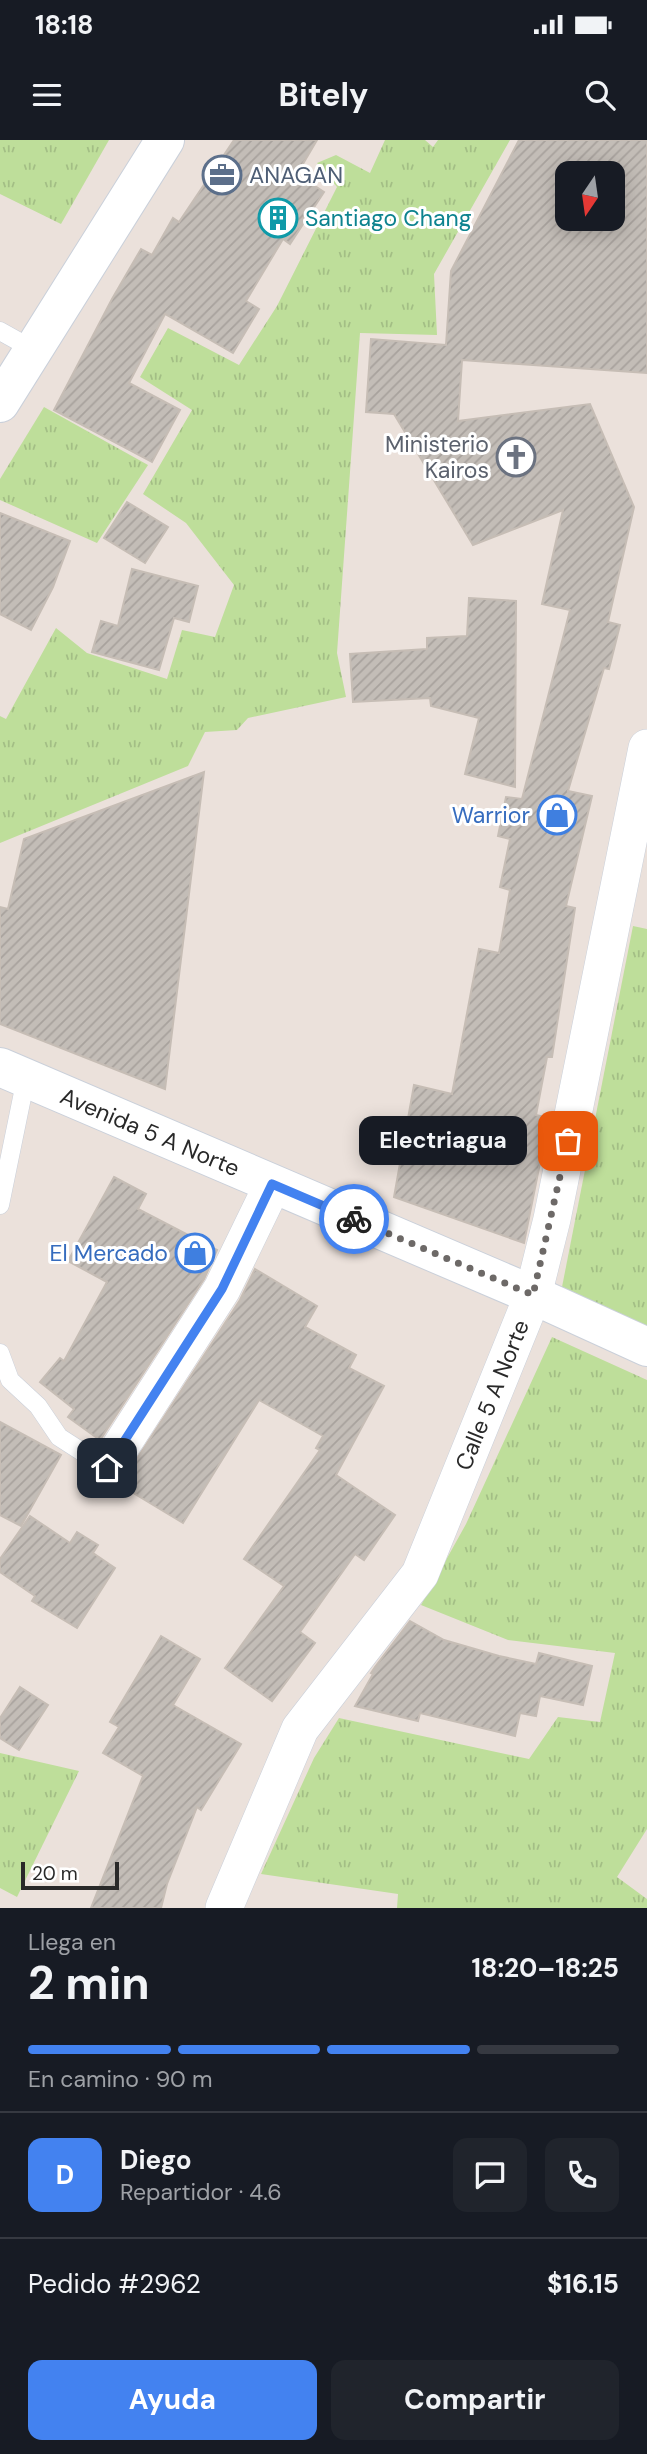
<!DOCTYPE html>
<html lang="es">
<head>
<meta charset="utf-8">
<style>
  body { margin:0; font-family:"DM Sans",sans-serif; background:#20242c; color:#f1f3f6; height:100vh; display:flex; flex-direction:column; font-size:26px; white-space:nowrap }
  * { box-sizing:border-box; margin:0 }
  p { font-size:23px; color:#9ea1a6 }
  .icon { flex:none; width:38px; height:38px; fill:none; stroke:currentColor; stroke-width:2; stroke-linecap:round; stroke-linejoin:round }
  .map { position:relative; height:1768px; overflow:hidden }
  .sheet { display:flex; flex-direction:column; background:#171b24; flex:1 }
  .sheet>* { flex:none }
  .needle { width:46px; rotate:193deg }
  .controls { position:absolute; left:555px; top:21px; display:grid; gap:14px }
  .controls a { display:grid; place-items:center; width:70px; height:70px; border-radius:14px; background:#171b24; box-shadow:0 4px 18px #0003; font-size:35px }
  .scale { position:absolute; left:21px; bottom:18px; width:98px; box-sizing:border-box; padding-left:7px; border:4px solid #292929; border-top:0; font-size:19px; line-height:24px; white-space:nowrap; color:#292929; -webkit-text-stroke:5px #fff; paint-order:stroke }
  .pin { position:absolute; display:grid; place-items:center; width:60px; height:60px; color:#fff; margin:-30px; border-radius:14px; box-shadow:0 4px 10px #0006 }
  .courier { position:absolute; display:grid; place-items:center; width:70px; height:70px; margin:-35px; border:5px solid #4382f0; border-radius:50%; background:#fff; color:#222; box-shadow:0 2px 9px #0007 }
  .bubble { position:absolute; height:49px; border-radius:14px; background:#171b24; box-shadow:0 4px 18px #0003; font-size:23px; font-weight:700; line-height:49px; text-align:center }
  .headline em { font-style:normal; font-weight:700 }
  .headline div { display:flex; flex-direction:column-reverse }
  .headline { display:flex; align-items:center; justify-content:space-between; height:119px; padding:0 28px }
  h1 { font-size:46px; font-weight:700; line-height:52px }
  .bar { display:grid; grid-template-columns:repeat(4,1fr); gap:10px 7px; align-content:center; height:84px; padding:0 28px }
  .bar i { height:9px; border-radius:5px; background:#363941 }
  .bar .active { background:#4382f0 }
  .bar p { grid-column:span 4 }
  .line { display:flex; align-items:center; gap:18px; padding:0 28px; border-top:2px solid #363941 }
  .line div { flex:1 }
  .round { display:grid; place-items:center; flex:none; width:74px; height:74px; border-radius:14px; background:#20242c }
  .cta { display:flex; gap:14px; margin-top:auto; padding:14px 28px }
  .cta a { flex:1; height:80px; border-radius:14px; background:#4382f0; color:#fff; font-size:28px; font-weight:700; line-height:80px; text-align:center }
  .cta a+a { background:#20242c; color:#f1f3f6 }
  .status { display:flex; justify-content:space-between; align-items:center; height:49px; padding:0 35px; background:#171b24; direction:ltr }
  .status svg { height:19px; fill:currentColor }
  header { display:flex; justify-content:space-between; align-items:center; height:91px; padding:0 28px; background:#171b24; font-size:32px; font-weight:700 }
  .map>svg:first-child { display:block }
</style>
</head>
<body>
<div class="status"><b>18:18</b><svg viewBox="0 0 49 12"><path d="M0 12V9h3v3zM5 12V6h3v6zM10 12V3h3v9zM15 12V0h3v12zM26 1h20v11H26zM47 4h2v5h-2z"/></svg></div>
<header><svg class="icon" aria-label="menu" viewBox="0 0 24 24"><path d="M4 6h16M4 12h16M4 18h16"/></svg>Bitely<svg class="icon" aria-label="search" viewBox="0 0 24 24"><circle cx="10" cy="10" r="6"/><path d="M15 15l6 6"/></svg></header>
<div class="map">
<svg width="647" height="1768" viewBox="0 0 647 1768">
  <defs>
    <pattern id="grass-tufts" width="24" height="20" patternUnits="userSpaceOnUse" patternTransform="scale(1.75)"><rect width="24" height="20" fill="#bede9a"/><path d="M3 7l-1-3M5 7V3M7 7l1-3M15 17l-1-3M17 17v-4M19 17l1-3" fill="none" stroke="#a3be85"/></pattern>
    <pattern id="building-hatch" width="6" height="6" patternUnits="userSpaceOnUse" patternTransform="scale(1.75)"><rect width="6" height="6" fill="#c3bdb7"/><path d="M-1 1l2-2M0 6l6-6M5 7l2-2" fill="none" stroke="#a8a29d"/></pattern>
  </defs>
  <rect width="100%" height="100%" fill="#ebe1db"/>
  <!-- grass -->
  <g fill="url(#grass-tufts)">
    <path d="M 0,0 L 109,0 L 61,84 L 0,54 Z"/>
    <path d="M 385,0 L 425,0 L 433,7 L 438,0 L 510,0 L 434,134 L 437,195 L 360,193 L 337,513 L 346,557 L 248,578 L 237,590 L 205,592 L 188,626 L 0,703 L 0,576 L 6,579 L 56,488 L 87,513 L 167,539 L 182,490 L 215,497 L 234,445 L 186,383 L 143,354 L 192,270 L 140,237 L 168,188 L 239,225 L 277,166 L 337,47 L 317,23 L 336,15 L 370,33 Z"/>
    <path d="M 44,267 L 148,325 L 97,403 L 0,360 L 0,339 Z"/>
    <path d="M 633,786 L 647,789 L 647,1189 L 561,1152 Z"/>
    <path d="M 552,1197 L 647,1240 L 647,1689 L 617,1737 L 647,1759 L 647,1768 L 397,1768 L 398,1754 L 261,1734 L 314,1618 L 339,1578 L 529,1619 L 558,1577 L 600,1582 L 615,1513 L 508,1500 L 421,1465 L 466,1384 Z"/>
    <path d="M 0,1613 L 79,1631 L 17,1757 L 0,1748 Z"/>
  </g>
  <!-- building -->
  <g fill="url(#building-hatch)" stroke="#c6bdb5" stroke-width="2" fill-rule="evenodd">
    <path d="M 234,0 L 317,0 L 297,34 L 324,52 L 290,104 L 283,99 L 246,161 L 259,169 L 233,213 L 165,174 L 129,243 L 180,270 L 152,322 L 54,270 L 112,159 L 141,109 L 152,115 L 173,78 L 179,82 Z"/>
    <path d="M 519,0 L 647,0 L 647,233 L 462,220 L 458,281 L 590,264 L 634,367 L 608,482 L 620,485 L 609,529 L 604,528 L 568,651 L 592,656 L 566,766 L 575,768 L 552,917 L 547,917 L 536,975 L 549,978 L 524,1103 L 394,1057 L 414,945 L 452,954 L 479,809 L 499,813 L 510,750 L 500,747 L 510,699 L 498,696 L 506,657 L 522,659 L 570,470 L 542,464 L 563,370 L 473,405 L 394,274 L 366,272 L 371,199 L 446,205 L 451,131 ZM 567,33 L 612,33 L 612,79 L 567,79 Z"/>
    <path d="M 127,362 L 168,387 L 145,423 L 104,398 Z"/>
    <path d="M 0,373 L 70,401 L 53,447 L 31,490 L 0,474 Z"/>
    <path d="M 132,429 L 198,446 L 189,482 L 174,478 L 159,530 L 92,512 L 101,481 L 118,486 Z"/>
    <path d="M 469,458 L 516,461 L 515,647 L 465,634 L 479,578 L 431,566 L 430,558 L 353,562 L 350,514 L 427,509 L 427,498 L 467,496 Z"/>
    <path d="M 204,632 L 165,949 L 0,884 L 0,767 L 8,769 L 24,699 Z"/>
    <path d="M 114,1037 L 146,1054 L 138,1069 L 217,1110 L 204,1139 L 100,1300 L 68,1277 L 74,1269 L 40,1242 L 60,1218 L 64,1221 L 107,1142 L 68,1121 Z"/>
    <path d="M 255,1129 L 317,1166 L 305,1187 L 356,1215 L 349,1228 L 384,1246 L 336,1335 L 395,1375 L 364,1420 L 355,1414 L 300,1492 L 315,1503 L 272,1561 L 225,1528 L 284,1446 L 244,1419 L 320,1310 L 316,1308 L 323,1296 L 259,1260 L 183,1383 L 120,1345 L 240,1160 Z"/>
    <path d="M 0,1282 L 61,1315 L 21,1386 L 0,1375 Z"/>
    <path d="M 30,1376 L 70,1403 L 77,1392 L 98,1405 L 93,1413 L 115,1428 L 77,1488 L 32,1461 L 35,1456 L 0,1432 L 0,1419 Z"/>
    <path d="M 410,1481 L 444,1500 L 499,1516 L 536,1524 L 539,1513 L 592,1526 L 583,1565 L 540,1556 L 536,1576 L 520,1573 L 515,1596 L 420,1573 L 418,1581 L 355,1566 L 373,1534 L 371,1533 L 375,1527 Z"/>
    <path d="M 161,1496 L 200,1519 L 173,1565 L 241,1604 L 201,1670 L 197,1667 L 167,1744 L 161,1768 L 91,1768 L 143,1636 L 103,1613 L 119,1587 L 110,1582 Z"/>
    <path d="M 20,1547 L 48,1565 L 19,1610 L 0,1598 L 0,1578 Z"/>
  </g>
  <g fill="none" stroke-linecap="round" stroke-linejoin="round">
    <defs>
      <g id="service">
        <path d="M 0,191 L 34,210"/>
        <path d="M 0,1065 L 26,938"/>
        <path d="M 0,1213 L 10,1240 L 38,1266 L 59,1297 L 107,1328"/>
      </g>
      <g id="minor">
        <path d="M 107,1328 L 222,1149 L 273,1044"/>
        <path d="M 224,1768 L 300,1589 L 420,1434 L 533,1155 L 552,1079 L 647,608"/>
      </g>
      <path id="tertiary" d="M 0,263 L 165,0"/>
      <path id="secondary" d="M 0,927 L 533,1155 L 647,1207"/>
    </defs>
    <!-- service casing -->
    <use href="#service" stroke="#cad0da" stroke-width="19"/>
    <!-- minor casing -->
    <use href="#minor" stroke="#cad0da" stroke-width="38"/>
    <!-- tertiary casing -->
    <use href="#tertiary" stroke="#cad0da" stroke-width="40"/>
    <!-- secondary casing -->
    <use href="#secondary" stroke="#cad0da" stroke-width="40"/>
    <!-- service -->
    <use href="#service" stroke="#fff" stroke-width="18"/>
    <!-- minor -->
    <use href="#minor" stroke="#fff" stroke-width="37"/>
    <!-- tertiary -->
    <use href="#tertiary" stroke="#fff" stroke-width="38"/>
    <!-- secondary -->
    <use href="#secondary" stroke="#fff" stroke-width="38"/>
  </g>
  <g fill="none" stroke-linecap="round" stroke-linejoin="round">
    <!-- done -->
    <path stroke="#6d6967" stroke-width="7" stroke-dasharray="0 12.6" d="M 354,1079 L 533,1155 L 568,1001"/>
    <!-- route -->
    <path stroke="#4382f0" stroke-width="9" d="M 107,1328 L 222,1149 L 272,1044 L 354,1079"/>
  </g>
  <!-- icons -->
  <defs>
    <symbol id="office-ring" viewBox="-11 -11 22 22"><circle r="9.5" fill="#fff" stroke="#5c6f8a" stroke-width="1.5"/><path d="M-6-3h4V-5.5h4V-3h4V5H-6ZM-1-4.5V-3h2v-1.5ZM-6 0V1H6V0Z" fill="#5c6f8a"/></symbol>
    <symbol id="building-ring" viewBox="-11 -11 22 22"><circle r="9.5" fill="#fff" stroke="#0f9aa8" stroke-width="1.5"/><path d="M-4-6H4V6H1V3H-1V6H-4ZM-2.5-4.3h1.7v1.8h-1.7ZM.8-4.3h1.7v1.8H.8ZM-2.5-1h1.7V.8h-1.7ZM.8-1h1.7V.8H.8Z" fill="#0f9aa8"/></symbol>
    <symbol id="church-ring" viewBox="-11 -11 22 22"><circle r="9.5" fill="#fff" stroke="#6b7280" stroke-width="1.5"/><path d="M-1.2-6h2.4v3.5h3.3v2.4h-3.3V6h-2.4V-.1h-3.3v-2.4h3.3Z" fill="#6b7280"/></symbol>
    <symbol id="shop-ring" viewBox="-11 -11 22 22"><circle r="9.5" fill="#fff" stroke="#3f7fe0" stroke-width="1.5"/><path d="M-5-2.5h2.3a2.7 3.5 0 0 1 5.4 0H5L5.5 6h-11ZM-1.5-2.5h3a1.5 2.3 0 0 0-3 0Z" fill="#3f7fe0"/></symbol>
  </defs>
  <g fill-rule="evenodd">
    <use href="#office-ring" x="200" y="13" width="44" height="44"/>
    <use href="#building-ring" x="256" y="56" width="44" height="44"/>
    <use href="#church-ring" x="494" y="295" width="44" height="44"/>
    <use href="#shop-ring" x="535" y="653" width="44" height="44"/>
    <use href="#shop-ring" x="173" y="1091" width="44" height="44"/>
  </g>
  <g text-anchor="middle" stroke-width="6" stroke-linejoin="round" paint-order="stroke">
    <!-- service labels -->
    <g font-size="23" fill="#4e5e75" stroke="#fff" text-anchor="start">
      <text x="249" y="43">ANAGAN</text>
    </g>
    <!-- culture labels -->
    <g font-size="23" fill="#0d838f" stroke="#fff" text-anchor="start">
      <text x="305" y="86">Santiago Chang</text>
    </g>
    <!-- worship labels -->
    <g font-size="23" fill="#5b616d" stroke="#fff" text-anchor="end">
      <text x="489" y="312">Ministerio<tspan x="489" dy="26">Kairos</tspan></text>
    </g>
    <!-- shop labels -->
    <g font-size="23" fill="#366cbe" stroke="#fff" text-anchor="end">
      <text x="530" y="683">Warrior</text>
      <text x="168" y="1121">El Mercado</text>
    </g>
    <!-- street labels -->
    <g font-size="23" fill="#292929" stroke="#fff">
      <text transform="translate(150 992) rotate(23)" y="8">Avenida 5 A Norte</text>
      <text transform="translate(492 1255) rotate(-68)" y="8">Calle 5 A Norte</text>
    </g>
  </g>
</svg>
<div class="controls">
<a><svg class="needle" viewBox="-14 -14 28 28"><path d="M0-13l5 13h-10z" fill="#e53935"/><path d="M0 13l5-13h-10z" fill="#9ea1a6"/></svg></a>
</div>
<div class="scale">20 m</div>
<div class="pin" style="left:568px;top:1001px;background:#ea580c"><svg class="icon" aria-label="bag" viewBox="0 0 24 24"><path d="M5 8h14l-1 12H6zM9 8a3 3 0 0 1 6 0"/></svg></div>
<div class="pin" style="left:107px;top:1328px;background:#1f2937"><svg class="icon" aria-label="home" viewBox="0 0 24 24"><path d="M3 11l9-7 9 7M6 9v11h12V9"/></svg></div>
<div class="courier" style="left:354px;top:1079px"><svg class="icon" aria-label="bike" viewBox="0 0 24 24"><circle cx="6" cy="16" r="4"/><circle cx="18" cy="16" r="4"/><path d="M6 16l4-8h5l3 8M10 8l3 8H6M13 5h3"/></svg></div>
<div class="bubble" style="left:359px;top:976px;width:168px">Electriagua</div>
</div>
<section class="sheet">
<div class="headline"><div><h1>2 min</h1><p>Llega en</p></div><em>18:20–18:25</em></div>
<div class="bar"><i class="active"></i><i class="active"></i><i class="active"></i><i></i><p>En camino · 90 m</p></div>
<div class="line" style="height:126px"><b class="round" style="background:#4382f0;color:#fff">D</b><div><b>Diego</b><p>Repartidor · 4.6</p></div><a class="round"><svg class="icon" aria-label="chat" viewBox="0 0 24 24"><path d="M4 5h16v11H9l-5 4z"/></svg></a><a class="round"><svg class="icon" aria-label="phone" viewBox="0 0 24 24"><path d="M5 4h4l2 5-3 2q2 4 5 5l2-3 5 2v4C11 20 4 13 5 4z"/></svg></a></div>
<div class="line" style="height:91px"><div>Pedido #2962</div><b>$16.15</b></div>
<div class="cta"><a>Ayuda</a><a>Compartir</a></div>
</section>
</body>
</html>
